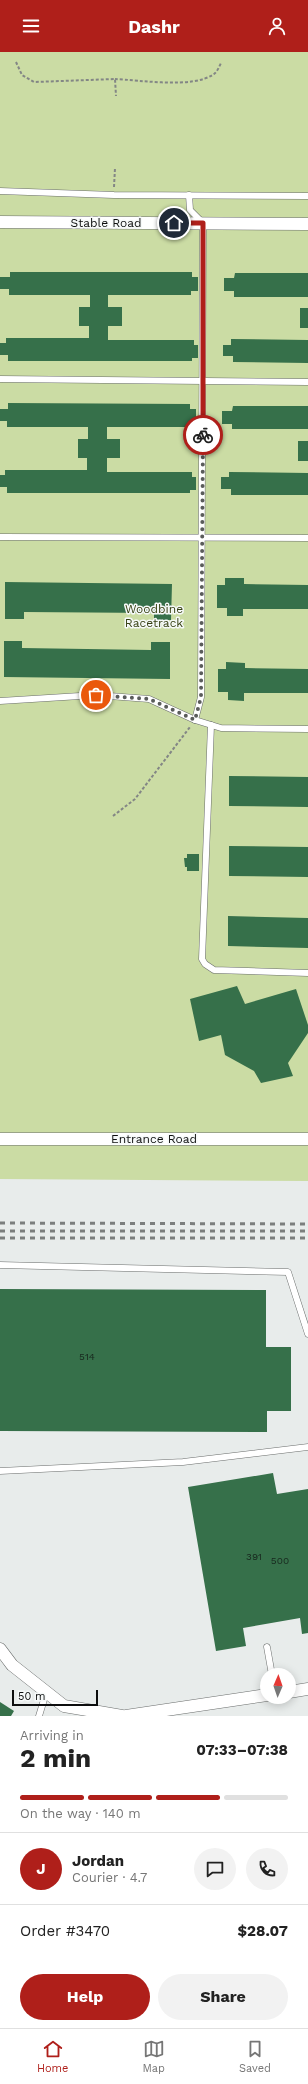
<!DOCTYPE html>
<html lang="en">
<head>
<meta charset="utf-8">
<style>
  body { margin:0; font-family:"Work Sans",sans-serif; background:#f2f2f2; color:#222; height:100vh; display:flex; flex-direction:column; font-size:15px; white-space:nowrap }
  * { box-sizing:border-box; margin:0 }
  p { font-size:13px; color:#767676 }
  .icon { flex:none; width:22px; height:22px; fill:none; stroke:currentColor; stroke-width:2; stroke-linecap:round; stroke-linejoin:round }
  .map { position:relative; height:1664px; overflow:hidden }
  .sheet { display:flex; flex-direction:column; background:#fff; flex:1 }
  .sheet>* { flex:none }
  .needle { width:26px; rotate:2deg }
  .fabs { position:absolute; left:260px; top:1616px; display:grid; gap:8px }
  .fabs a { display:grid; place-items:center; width:36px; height:36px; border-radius:50%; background:#fff; box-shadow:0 2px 10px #0003; font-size:20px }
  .scale { position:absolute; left:12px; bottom:10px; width:86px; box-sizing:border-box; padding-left:4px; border:2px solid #0d0e0e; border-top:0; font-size:11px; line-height:14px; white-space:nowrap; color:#0d0e0e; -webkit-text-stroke:3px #f6f9f9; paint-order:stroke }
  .pin { position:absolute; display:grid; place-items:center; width:34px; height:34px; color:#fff; margin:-17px; border:2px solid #fff; border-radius:50%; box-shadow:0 1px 4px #0007 }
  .courier { position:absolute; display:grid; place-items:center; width:40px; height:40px; margin:-20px; border:3px solid #af1f1a; border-radius:50%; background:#fff; color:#222; box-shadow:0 1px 5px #0007 }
  .overview em { font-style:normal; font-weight:700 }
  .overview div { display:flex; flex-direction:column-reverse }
  .overview { display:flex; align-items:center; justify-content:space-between; height:68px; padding:0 20px }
  h1 { font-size:26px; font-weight:700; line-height:30px }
  .bar { display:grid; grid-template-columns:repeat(4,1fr); gap:6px 4px; align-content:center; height:48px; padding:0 20px }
  .bar i { height:5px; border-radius:3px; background:#e0e0e0 }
  .bar .on { background:#af1f1a }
  .bar p { grid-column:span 4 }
  .line { display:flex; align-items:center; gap:10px; padding:0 20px; border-top:1px solid #e0e0e0 }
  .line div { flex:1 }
  .round { display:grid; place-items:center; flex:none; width:42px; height:42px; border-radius:21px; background:#f2f2f2 }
  .primary-button { display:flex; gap:8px; margin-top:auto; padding:8px 20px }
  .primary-button a { flex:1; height:46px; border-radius:24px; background:#af1f1a; color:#fff; font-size:16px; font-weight:700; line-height:46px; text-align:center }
  .primary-button a+a { background:#f2f2f2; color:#222 }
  header { display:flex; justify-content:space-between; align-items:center; height:52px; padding:0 20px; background:#af1f1a; color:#fff; font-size:18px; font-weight:700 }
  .tabs { display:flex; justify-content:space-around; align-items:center; height:56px; border-top:1px solid #e0e0e0; background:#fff; font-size:11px; color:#767676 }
  .tabs a { display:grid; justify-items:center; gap:2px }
  .tabs .on { color:#af1f1a }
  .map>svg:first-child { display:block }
</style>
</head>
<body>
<header><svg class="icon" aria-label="menu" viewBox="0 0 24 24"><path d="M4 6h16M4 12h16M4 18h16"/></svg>Dashr<svg class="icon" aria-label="person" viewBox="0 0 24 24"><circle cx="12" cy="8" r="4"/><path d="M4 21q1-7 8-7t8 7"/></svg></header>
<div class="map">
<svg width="308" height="1664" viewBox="0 0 308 1664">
  <rect width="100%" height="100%" fill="#e8eceb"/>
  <!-- green -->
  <path fill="#cbdca4" d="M 0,0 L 308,0 L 308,1129 L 0,1127 Z"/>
  <!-- building -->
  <g fill="#36704a">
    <path d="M 10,220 L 192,220 L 192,225 L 198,225 L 198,239 L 191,239 L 191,243 L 108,243 L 108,255 L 122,255 L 122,274 L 108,274 L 108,288 L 194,288 L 194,293 L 198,293 L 198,306 L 192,306 L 192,309 L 8,309 L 8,303 L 0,303 L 0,291 L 6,291 L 6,286 L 89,286 L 89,274 L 79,274 L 79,255 L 90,255 L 90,243 L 9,243 L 9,237 L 0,237 L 0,225 L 10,225 Z"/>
    <path d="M 235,221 L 308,221 L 308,245 L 234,245 L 234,239 L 224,239 L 224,226 L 234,226 Z"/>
    <rect x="300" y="256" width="8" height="20"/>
    <path d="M 231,287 L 308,288 L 308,311 L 233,310 L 233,304 L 223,304 L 223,293 L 231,293 Z"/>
    <path d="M 8,351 L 190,352 L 190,357 L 196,357 L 196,370 L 190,370 L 190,375 L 107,375 L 107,387 L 120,387 L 120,406 L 107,406 L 107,420 L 192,420 L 192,425 L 196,425 L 196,438 L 190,438 L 190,441 L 7,441 L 7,435 L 0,435 L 0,423 L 5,423 L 5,418 L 87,418 L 87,406 L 78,406 L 78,387 L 88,387 L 88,375 L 7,375 L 7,369 L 0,369 L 0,357 L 8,357 Z"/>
    <path d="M 233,354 L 308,354 L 308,377 L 232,377 L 232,372 L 222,372 L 222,359 L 232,359 Z"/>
    <rect x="298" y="389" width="10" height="20"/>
    <path d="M 229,420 L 308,421 L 308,443 L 231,443 L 231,437 L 221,437 L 221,425 L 229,425 Z"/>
    <path d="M 225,526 L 244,526 L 244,532 L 308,533 L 308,557 L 243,557 L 243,564 L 227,564 L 227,556 L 217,556 L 217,533 L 225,533 Z"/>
    <path d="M 5,530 L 172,532 L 171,568 L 154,568 L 154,561 L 24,560 L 24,567 L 5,567 Z"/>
    <path d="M 4,589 L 22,589 L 22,596 L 151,598 L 151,590 L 170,590 L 170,627 L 4,625 Z"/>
    <path d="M 226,610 L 245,611 L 245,616 L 308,617 L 308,641 L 244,641 L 244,649 L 228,648 L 228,640 L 218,640 L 218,617 L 226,617 Z"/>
    <path d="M 229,724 L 308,725 L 308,755 L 229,754 Z"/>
    <path d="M 229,794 L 308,795 L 308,825 L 229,824 Z"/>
    <path d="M 187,802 L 199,802 L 199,819 L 187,819 L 187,815 L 185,815 L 184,806 L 187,806 Z"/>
    <path d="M 228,864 L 308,866 L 308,896 L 228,894 Z"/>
    <path d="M 237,934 L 245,952 L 296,937 L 308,973 L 308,981 L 288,1011 L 293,1024 L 261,1031 L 254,1019 L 225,1003 L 221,983 L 199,989 L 190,947 Z"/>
    <path d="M 0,1237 L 266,1238 L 266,1295 L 291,1295 L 291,1359 L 267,1359 L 267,1380 L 0,1379 Z"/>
    <path d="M 273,1421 L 277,1442 L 308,1437 L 308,1581 L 302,1582 L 300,1566 L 243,1576 L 246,1594 L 216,1599 L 188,1435 Z"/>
    <path d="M 0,1650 L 14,1659 L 11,1664 L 0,1664 Z"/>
  </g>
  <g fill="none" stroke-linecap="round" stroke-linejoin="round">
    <defs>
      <g id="service">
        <path d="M 0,139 L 114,143 L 308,144"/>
        <path d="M 189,143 L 190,158 L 203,171 L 201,645 L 195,668"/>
        <path d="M 0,327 L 308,330"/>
        <path d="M 0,485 L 308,486"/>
        <path d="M 0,649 L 96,643 L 149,647 L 195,668 L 221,676 L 308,677"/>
        <path d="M 211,673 L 202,907 L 205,912 L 214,918 L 308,921"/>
        <path d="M 0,1213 L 288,1220 L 308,1282"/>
        <path d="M 0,1419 L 183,1410 L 308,1395"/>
        <path d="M 267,1595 L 272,1623"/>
        <path d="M 39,1664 L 46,1641"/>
      </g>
      <g id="minor">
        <path d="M 0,170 L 308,172"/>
        <path d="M 0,1087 L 308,1087"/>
        <path d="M 0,1597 L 12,1613 L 64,1654 L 122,1664"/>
        <path d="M 289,1640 L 308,1637"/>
        <path d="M 126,1664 L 267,1643"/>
      </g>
    </defs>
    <!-- service casing -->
    <use href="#service" stroke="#6a6d6c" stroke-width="7"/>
    <!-- minor casing -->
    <use href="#minor" stroke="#6a6d6c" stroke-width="13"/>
    <!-- path -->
    <g stroke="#838685" stroke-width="2" stroke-dasharray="3 2" stroke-linecap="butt">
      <path d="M 16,10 L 22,23 L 34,30 L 115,27 L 116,44"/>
      <path d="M 115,27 C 140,28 193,37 214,22 C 217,20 219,15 221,11"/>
      <path d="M 114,135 L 115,116"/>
      <path d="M 113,764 L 135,747 L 190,675"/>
    </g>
    <!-- service -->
    <use href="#service" stroke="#fff" stroke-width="6"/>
    <!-- minor -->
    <use href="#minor" stroke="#fff" stroke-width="12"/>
    <!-- rail -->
    <g stroke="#7b7e7d" stroke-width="3" stroke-dasharray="5 5" stroke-linecap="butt">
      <path d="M 0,1171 L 308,1172"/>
      <path d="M 0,1179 L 308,1179"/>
      <path d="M 0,1186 L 308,1186"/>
    </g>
  </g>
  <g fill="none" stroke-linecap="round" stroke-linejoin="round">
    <!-- done -->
    <path stroke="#5a5c5b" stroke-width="4" stroke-dasharray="0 7.2" d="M 96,643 L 149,647 L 195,668 L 201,645 L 203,383"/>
    <!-- route -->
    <path stroke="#af1f1a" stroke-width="5" d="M 174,171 L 203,171 L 203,383"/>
  </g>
  <g text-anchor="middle" stroke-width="3" stroke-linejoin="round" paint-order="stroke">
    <!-- number labels -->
    <g font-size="10" fill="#17261d">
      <text x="87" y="1308">514</text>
      <text x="254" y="1508">391</text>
      <text x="280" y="1512">500</text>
    </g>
    <!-- street labels -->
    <g font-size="12" fill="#0d0e0e" stroke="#f6f9f9">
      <text x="106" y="175">Stable Road</text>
      <text x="154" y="1091">Entrance Road</text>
    </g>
    <!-- park labels -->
    <g font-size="12" fill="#364112" stroke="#f6f9f9">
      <text x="154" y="561">Woodbine<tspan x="154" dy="14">Racetrack</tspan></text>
    </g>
  </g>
</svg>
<div class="fabs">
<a><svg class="needle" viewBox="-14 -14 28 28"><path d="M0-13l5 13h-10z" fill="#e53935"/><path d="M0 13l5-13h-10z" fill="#767676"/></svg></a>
</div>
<div class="scale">50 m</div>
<div class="pin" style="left:96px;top:643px;background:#ea580c"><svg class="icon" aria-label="bag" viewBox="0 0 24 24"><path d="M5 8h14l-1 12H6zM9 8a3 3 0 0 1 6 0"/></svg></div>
<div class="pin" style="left:174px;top:171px;background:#1f2937"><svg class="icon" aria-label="home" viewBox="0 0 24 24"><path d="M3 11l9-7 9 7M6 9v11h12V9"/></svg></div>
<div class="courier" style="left:203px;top:383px"><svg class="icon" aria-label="bike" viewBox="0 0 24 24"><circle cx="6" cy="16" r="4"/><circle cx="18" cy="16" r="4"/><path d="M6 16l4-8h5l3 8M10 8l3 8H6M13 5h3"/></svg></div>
</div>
<section class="sheet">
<div class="overview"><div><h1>2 min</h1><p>Arriving in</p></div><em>07:33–07:38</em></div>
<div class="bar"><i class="on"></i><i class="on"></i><i class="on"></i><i></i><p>On the way · 140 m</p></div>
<div class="line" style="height:72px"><b class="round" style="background:#af1f1a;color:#fff">J</b><div><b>Jordan</b><p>Courier · 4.7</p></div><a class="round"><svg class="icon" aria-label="chat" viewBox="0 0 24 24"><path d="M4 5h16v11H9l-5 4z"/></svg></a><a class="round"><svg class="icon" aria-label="phone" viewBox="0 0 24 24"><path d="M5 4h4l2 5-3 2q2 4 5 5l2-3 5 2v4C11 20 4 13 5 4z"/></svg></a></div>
<div class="line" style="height:52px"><div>Order #3470</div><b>$28.07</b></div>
<div class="primary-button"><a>Help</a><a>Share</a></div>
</section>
<nav class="tabs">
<a class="on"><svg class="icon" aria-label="home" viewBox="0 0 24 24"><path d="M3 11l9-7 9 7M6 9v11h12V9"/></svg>Home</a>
<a><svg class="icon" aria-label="map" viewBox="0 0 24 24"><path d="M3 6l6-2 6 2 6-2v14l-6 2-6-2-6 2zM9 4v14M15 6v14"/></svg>Map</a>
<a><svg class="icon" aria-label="saved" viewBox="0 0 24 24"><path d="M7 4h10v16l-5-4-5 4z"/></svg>Saved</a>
</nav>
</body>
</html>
